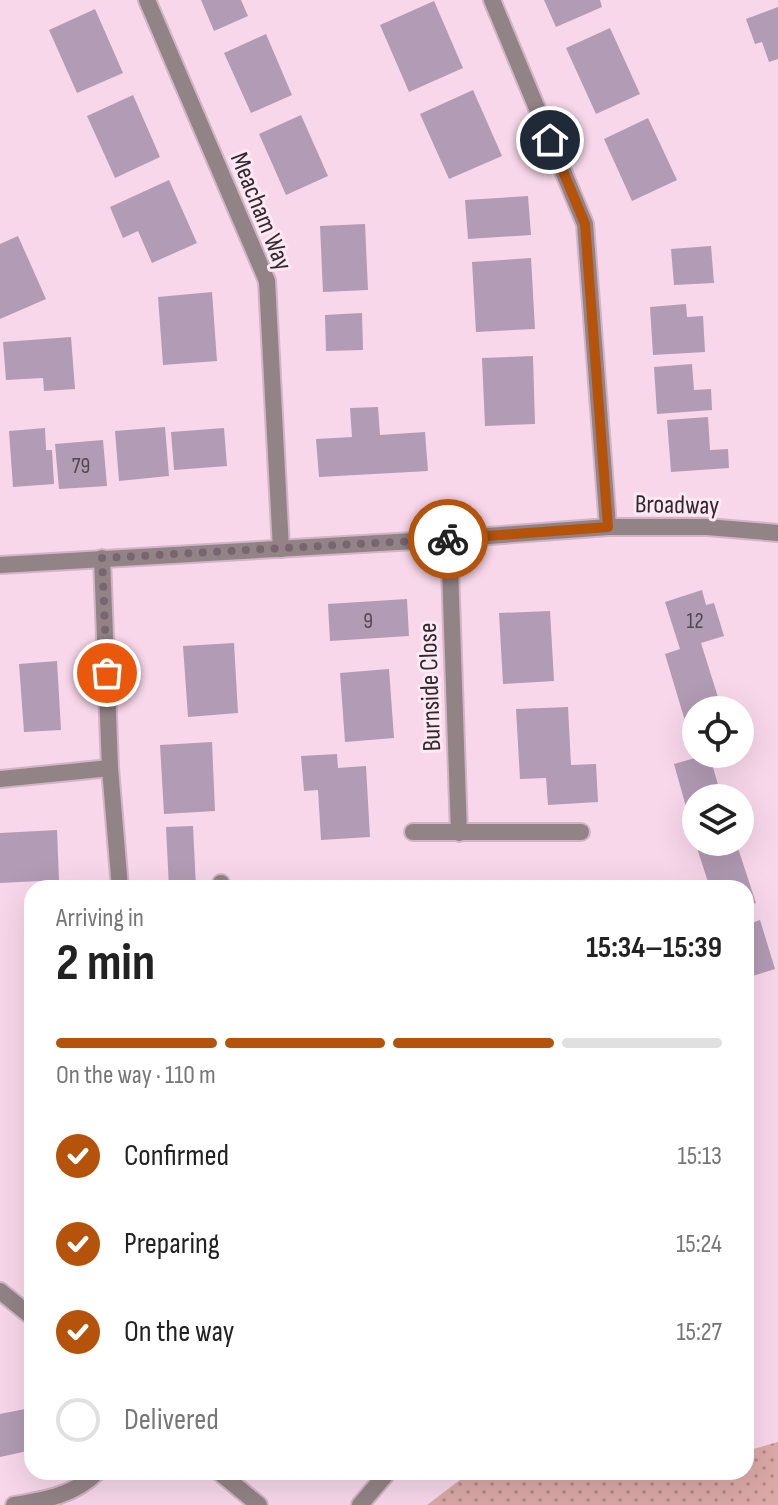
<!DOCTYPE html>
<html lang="en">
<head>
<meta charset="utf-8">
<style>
  body { margin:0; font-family:"Sofia Sans Condensed",sans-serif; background:#f2f2f2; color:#222; height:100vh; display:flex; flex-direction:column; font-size:30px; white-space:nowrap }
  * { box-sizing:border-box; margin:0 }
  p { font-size:26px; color:#767676 }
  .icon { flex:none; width:44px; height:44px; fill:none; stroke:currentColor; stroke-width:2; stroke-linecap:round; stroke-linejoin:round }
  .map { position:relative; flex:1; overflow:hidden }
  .sheet { position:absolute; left:24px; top:880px; width:730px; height:600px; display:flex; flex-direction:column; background:#fff; border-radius:24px; box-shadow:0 8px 32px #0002 }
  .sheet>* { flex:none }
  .buttons { position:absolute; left:682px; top:696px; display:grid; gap:16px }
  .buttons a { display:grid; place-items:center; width:72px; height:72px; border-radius:50%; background:#fff; box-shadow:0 8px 32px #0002; font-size:40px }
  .pin { position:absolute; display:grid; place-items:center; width:68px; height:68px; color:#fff; margin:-34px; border:4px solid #fff; border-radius:50%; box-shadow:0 2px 8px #0007 }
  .courier { position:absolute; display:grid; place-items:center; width:80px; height:80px; margin:-40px; border:6px solid #b45309; border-radius:50%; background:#fff; color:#222; box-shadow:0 2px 10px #0007 }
  .overview em { font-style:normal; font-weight:700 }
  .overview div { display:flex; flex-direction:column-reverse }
  .overview { display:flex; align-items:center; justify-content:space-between; height:136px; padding:0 32px }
  h1 { font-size:52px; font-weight:700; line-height:60px }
  .bar { display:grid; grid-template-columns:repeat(4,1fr); gap:12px 8px; align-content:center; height:96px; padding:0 32px }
  .bar i { height:10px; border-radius:6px; background:#e0e0e0 }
  .bar .current { background:#b45309 }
  .bar p { grid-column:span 4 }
  ol { padding:0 32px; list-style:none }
  li { display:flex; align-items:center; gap:24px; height:88px }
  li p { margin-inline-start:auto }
  li .icon { padding:8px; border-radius:50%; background:#b45309; color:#fff; stroke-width:4 }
  li:last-child { color:#767676 }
  li i { width:44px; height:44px; border:4px solid #e0e0e0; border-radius:50% }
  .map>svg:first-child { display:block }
</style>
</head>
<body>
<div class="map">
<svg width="778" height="1505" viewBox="0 0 778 1505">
  <defs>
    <pattern id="grass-dots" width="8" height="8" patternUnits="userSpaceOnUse" patternTransform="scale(2)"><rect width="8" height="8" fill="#dba9a7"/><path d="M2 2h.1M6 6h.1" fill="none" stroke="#b28a88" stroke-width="1.8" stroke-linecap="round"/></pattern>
  </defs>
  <rect width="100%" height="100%" fill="#f8d7ea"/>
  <!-- grass -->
  <path fill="url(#grass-dots)" d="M 778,1442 L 778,1505 L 427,1505 L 469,1473 L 746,1472 L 746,1451 Z"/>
  <!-- building -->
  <g fill="#b29bb4">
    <path d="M 201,0 L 241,0 L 248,16 L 214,31 Z"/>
    <path d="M 544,0 L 600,0 L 602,7 L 556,27 Z"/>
    <path d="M 434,1 L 463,68 L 409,92 L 380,25 Z"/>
    <path d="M 778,7 L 778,59 L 769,62 L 762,42 L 755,44 L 746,19 Z"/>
    <path d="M 95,9 L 123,73 L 77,93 L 49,30 Z"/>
    <path d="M 610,28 L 640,94 L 596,114 L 566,48 Z"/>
    <path d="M 266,34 L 292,95 L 251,113 L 224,53 Z"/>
    <path d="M 473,90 L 502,156 L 449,179 L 420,114 Z"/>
    <path d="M 133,95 L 160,157 L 115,178 L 87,116 Z"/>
    <path d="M 301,115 L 328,176 L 286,195 L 259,134 Z"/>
    <path d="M 648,118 L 677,180 L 632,201 L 604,139 Z"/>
    <path d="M 169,180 L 197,243 L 152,263 L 138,231 L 123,238 L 110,207 Z"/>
    <path d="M 528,196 L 531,235 L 468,239 L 465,200 Z"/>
    <path d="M 365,224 L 368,290 L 323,292 L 320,226 Z"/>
    <path d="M 18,236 L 46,299 L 0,319 L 0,244 Z"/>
    <path d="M 711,246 L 714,283 L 674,285 L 671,249 Z"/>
    <path d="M 531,258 L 535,329 L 476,332 L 472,262 Z"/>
    <path d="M 212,292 L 217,361 L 163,365 L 158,297 Z"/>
    <path d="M 686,304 L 687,317 L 703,316 L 705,352 L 653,355 L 650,307 Z"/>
    <path d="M 362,313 L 363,350 L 326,351 L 325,315 Z"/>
    <path d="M 71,337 L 75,389 L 44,391 L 43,378 L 6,380 L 3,342 Z"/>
    <path d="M 533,356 L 535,424 L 485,426 L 482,358 Z"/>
    <path d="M 692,364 L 694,390 L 711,389 L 712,410 L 657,414 L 654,367 Z"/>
    <path d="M 378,407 L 380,435 L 425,432 L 428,471 L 319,477 L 316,439 L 352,437 L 350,408 Z"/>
    <path d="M 708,417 L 710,450 L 728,449 L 729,468 L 671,472 L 667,420 Z"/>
    <path d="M 165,427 L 169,476 L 119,481 L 115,431 Z"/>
    <path d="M 45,428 L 46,450 L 52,450 L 54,484 L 13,487 L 9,431 Z"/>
    <path d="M 224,428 L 227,466 L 174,470 L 171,432 Z"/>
    <path d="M 103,440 L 107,486 L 59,489 L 55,444 Z"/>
    <path d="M 702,590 L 706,605 L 714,603 L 724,636 L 701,643 L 722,710 L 696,710 L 696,729 L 688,731 L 665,654 L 680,649 L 665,602 Z"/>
    <path d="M 407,599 L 409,636 L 330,641 L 328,604 Z"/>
    <path d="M 550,611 L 554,681 L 503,684 L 499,613 Z"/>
    <path d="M 234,643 L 238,713 L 188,717 L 183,646 Z"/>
    <path d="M 57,661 L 61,730 L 24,732 L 19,664 Z"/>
    <path d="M 389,669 L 394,738 L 345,742 L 340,673 Z"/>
    <path d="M 568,707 L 571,765 L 596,764 L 598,802 L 548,805 L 546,778 L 520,779 L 516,709 Z"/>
    <path d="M 212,742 L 215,811 L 164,814 L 160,745 Z"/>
    <path d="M 337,754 L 338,768 L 366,766 L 370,837 L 321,840 L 318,790 L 304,791 L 301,756 Z"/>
    <path d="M 709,754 L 722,798 L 696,798 L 696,827 L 692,828 L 674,764 Z"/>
    <path d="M 193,826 L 196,888 L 169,888 L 166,827 Z"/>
    <path d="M 57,830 L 59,880 L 0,883 L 0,833 Z"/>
    <path d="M 695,842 L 736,842 L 756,903 L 746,906 L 746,888 L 710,888 Z"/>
    <path d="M 760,920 L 775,969 L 746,978 L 746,925 Z"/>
    <path d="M 25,1409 L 32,1450 L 0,1457 L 0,1414 Z"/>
  </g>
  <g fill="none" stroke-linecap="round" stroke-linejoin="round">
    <defs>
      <g id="minor">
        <path d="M 147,0 L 267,281 L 281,549"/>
        <path d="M 492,0 L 585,224 L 608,527"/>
        <path d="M 449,539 L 459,833"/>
        <path d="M 102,558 L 110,768 L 120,888"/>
        <path d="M 0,779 L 110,768"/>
        <path d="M 413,832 L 581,832"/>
        <path d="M 221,888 L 221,883"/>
        <path d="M 14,1505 C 45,1500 75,1495 97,1472"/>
        <path d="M 360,1505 L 388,1472"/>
      </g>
      <g id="tertiary">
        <path d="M 0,565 L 449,539 L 608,527 L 707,527 L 778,533"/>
        <path d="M 0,1291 L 32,1317"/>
        <path d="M 219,1472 L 259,1505"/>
      </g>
    </defs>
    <!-- minor casing -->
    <use href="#minor" stroke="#d1b4c5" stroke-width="20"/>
    <!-- tertiary casing -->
    <use href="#tertiary" stroke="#d1b4c5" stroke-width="20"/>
    <!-- minor -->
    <use href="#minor" stroke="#928386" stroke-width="16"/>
    <!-- tertiary -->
    <use href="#tertiary" stroke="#928386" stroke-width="16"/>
  </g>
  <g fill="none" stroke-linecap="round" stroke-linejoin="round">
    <!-- done -->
    <path stroke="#796570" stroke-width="8" stroke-dasharray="0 14.4" d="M 107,673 L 102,558 L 448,539"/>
    <!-- route -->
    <path stroke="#b45309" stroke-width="10" d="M 448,539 L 608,527 L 585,224 L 550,140"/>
  </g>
  <g text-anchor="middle" stroke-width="6" stroke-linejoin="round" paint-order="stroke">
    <!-- number labels -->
    <g font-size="22" fill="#544550">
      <text x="81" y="473">79</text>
      <text x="368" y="628">9</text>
      <text x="695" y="628">12</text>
    </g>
    <!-- street labels -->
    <g font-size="26" fill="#34282f" stroke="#fde9f4">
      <text transform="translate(262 211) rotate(68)" y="9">Meacham Way</text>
      <text transform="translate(677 504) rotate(1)" y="9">Broadway</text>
      <text transform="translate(429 687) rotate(-92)" y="9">Burnside Close</text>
    </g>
  </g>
</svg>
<div class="buttons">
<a><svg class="icon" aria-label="locate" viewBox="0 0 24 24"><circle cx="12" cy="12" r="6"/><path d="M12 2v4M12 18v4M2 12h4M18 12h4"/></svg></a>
<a><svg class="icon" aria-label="layers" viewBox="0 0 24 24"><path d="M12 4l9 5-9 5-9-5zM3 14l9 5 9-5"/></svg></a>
</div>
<div class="pin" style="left:107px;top:673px;background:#ea580c"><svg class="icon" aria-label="bag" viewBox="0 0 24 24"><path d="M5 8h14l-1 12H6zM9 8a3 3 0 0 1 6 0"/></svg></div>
<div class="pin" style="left:550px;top:140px;background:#1f2937"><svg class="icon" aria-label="home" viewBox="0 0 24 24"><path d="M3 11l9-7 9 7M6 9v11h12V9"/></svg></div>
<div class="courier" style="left:448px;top:539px"><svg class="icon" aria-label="bike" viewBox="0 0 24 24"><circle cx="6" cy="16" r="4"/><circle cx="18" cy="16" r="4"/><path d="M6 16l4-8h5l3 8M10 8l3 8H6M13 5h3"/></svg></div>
<section class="sheet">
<div class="overview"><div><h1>2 min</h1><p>Arriving in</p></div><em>15:34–15:39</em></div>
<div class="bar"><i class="current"></i><i class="current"></i><i class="current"></i><i></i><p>On the way · 110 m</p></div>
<ol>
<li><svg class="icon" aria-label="check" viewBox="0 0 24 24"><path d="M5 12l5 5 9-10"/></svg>Confirmed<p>15:13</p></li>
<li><svg class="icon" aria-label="check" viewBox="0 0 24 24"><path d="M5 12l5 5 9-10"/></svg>Preparing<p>15:24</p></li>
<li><svg class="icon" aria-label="check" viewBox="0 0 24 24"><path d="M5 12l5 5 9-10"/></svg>On the way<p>15:27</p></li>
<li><i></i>Delivered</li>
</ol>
</section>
</div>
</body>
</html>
